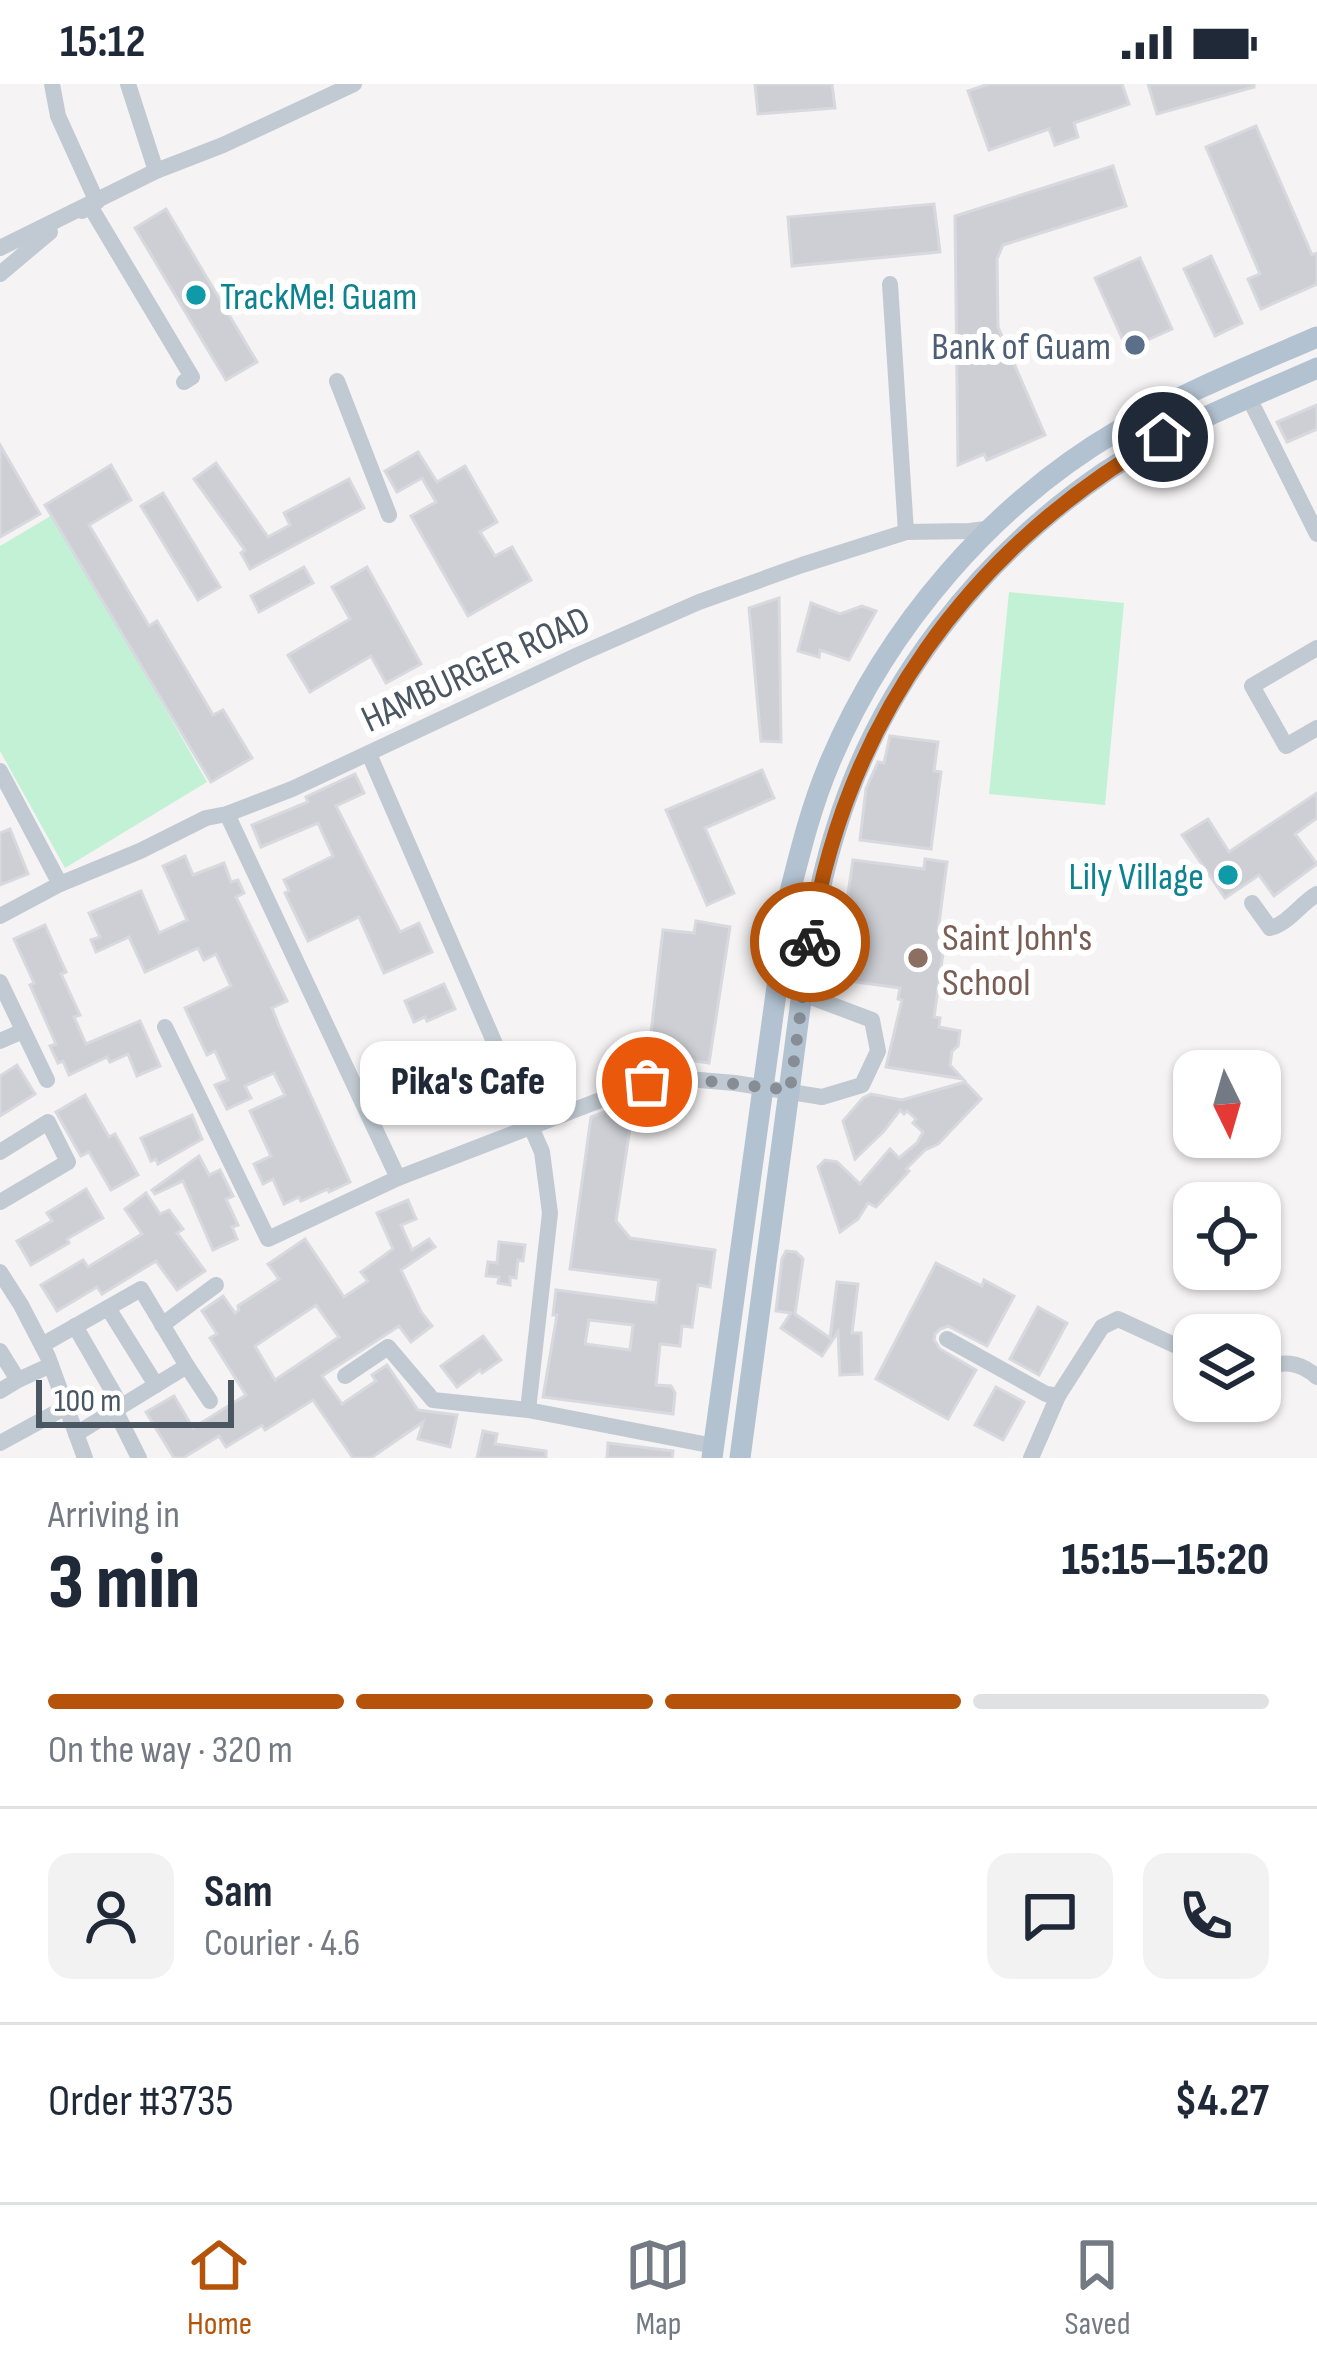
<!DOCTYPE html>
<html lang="en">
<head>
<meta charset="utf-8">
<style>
  body { margin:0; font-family:"Sofia Sans Condensed",sans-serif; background:#f2f2f3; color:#1f2937; height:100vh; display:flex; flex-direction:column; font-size:45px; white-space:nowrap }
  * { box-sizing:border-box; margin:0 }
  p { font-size:39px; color:#747a83 }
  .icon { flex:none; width:66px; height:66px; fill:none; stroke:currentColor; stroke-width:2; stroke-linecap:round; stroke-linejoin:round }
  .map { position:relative; height:1374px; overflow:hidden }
  .panel { display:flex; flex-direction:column; background:#fff; flex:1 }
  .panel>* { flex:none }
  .needle { width:78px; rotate:175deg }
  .fabs { position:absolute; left:1173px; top:966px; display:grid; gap:24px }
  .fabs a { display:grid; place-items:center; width:108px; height:108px; border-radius:24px; background:#fff; box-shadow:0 3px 9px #0004; font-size:60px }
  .scale { position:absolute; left:36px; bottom:30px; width:198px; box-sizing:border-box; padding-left:12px; border:6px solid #4a5661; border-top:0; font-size:33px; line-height:42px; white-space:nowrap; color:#4a5661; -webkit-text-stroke:9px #fff; paint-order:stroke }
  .pin { position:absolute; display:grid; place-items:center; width:102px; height:102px; color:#fff; margin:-51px; border:6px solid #fff; border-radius:50%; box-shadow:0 3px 12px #0007 }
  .courier { position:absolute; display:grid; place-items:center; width:120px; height:120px; margin:-60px; border:9px solid #b45309; border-radius:50%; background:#fff; color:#222; box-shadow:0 3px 15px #0007 }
  .bubble { position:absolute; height:84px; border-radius:24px; background:#fff; box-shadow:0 3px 9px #0004; font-size:39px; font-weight:800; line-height:84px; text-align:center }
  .head em { font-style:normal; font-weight:800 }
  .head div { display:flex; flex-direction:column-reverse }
  .head { display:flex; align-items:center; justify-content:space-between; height:204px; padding:0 48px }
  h1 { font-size:78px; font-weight:800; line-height:90px }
  .bar { display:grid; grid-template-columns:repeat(4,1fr); gap:18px 12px; align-content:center; height:144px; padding:0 48px }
  .bar i { height:15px; border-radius:9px; background:#e0e1e3 }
  .bar .selected { background:#b45309 }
  .bar p { grid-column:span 4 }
  .line { display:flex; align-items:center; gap:30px; padding:0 48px; border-top:3px solid #e0e1e3 }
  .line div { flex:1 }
  .round { display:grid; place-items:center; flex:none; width:126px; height:126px; border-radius:24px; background:#f2f2f3 }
  .status { display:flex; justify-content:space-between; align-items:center; height:84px; padding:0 60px; background:#fff; direction:ltr }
  .status svg { height:33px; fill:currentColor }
  .tab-bar { display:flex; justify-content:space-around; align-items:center; height:168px; border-top:3px solid #e0e1e3; background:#fff; font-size:33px; color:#747a83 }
  .tab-bar a { display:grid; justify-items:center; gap:6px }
  .tab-bar .selected { color:#b45309 }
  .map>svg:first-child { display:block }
</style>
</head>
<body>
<div class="status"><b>15:12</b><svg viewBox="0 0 49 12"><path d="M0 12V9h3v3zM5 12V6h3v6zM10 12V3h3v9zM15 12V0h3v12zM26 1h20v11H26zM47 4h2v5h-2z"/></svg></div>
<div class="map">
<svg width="1317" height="1374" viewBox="0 0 1317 1374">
  <rect width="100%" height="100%" fill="#f5f3f3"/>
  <!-- green -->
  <g fill="#c3f1d5">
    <path d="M 54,430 L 207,698 L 65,784 L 0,667 L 0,462 Z"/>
    <path d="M 1009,508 L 1124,519 L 1105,721 L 989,710 Z"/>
  </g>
  <!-- building -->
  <g fill="#cdcfd5" stroke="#d7d9de" stroke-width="3" fill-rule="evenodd">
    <path d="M 755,0 L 832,0 L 835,24 L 758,30 Z"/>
    <path d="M 989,0 L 1122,0 L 1129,20 L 1074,39 L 1078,53 L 1055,61 L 1049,45 L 989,66 L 968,7 Z"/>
    <path d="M 1148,0 L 1254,0 L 1254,3 L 1157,30 Z"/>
    <path d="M 1256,42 L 1312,171 L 1317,169 L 1317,200 L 1261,225 L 1248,195 L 1260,190 L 1206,63 Z"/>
    <path d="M 1113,82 L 1126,122 L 1003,161 L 997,175 L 998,243 L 1045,351 L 987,376 L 984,370 L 958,381 L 955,132 Z"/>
    <path d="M 934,120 L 940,168 L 792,182 L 788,133 Z"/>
    <path d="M 166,125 L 257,278 L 226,296 L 135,144 Z"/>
    <path d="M 1211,172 L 1242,239 L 1215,252 L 1184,185 Z"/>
    <path d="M 1140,174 L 1172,245 L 1127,265 L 1095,194 Z"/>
    <path d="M 1317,321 L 1317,345 L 1287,358 L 1277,338 Z"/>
    <path d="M 0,361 L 40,430 L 0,453 Z"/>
    <path d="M 418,368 L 437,398 L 465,382 L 497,438 L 480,448 L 495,472 L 512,463 L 531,496 L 468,532 L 411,432 L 436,418 L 422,394 L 397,408 L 385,387 Z"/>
    <path d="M 216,379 L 268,453 L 290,441 L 284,429 L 349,395 L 364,424 L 250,485 L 241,469 L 245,466 L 194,395 Z"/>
    <path d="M 111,381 L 131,416 L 89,441 L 149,542 L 157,537 L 213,631 L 223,626 L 252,674 L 211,698 L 45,421 Z"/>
    <path d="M 163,409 L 220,503 L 198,516 L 141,422 Z"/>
    <path d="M 304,483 L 313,499 L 259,528 L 251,512 Z"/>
    <path d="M 367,483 L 421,580 L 386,599 L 371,572 L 310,608 L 288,571 L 350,535 L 332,503 Z"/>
    <path d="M 779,514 L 781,658 L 761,657 L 749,524 Z"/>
    <path d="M 811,519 L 840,530 L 862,522 L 876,527 L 849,576 L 820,566 L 819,573 L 798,567 Z"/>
    <path d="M 890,652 L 938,658 L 934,687 L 941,688 L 931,765 L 860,756 L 866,705 L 878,678 L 884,679 Z"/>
    <path d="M 762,686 L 774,714 L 705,744 L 734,809 L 707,821 L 666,726 Z"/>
    <path d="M 355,690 L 364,709 L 336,722 L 400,848 L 419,839 L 432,868 L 384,889 L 359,833 L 308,857 L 285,809 L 289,807 L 284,796 L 333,772 L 318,739 L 261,763 L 252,741 L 308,718 L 306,713 Z"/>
    <path d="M 1317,709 L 1317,734 L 1295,750 L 1317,780 L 1274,812 L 1259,791 L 1225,814 L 1182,751 L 1208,735 L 1229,768 Z"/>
    <path d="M 10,745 L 28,790 L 0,801 L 0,749 Z"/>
    <path d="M 185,772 L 193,791 L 224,779 L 231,798 L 238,796 L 244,809 L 236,813 L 287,917 L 272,924 L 279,942 L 350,1098 L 329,1108 L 328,1105 L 301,1117 L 299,1113 L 284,1120 L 273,1095 L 263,1100 L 254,1080 L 271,1072 L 250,1027 L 285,1011 L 274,989 L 245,1002 L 251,1014 L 227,1025 L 215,1001 L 228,996 L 215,967 L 207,971 L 185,924 L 231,902 L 216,870 L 204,876 L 198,864 L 145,888 L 129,853 L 96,868 L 91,856 L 100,853 L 89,829 L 141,807 L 159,849 L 187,836 L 163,782 Z"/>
    <path d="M 925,775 L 947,778 L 938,847 L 946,848 L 934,933 L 940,934 L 939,943 L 960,947 L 958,962 L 952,967 L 950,981 L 963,995 L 886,983 L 902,916 L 898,915 L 900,904 L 842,896 L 848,852 L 842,851 L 853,776 L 924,785 Z"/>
    <path d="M 696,837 L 730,843 L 709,979 L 675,974 L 675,969 L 649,966 L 663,846 L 694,849 Z"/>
    <path d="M 45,841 L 66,888 L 61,890 L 80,931 L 74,933 L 86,960 L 140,937 L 160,982 L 137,992 L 128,970 L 110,978 L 107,973 L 69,991 L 63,977 L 58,979 L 50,962 L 56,960 L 30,901 L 34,899 L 14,855 Z"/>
    <path d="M 444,900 L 455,925 L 427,937 L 425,933 L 414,938 L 405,917 Z"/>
    <path d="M 17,981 L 35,1010 L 0,1032 L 0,992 Z"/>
    <path d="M 965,998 L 981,1015 L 938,1060 L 925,1066 L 906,1085 L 909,1087 L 876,1123 L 868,1119 L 858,1135 L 840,1148 L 818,1083 L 825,1076 L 837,1078 L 860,1100 L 890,1065 L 899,1074 L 917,1059 L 923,1048 L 913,1039 L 916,1035 L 907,1027 L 904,1030 L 900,1026 L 884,1047 L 855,1075 L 843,1037 L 863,1014 L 871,1010 L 902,1016 Z"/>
    <path d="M 85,1011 L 109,1053 L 115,1050 L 138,1091 L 111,1106 L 89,1068 L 81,1072 L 56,1028 Z"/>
    <path d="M 634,1017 L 616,1137 L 630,1154 L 715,1166 L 710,1203 L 698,1201 L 692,1243 L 682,1242 L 680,1262 L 660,1260 L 656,1301 L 671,1302 L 675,1309 L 673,1330 L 543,1313 L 557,1231 L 553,1231 L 556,1206 L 656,1219 L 659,1196 L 570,1185 L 591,1033 ZM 589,1236 L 633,1241 L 630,1266 L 585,1260 Z"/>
    <path d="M 192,1031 L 202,1055 L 158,1080 L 156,1075 L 151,1077 L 141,1054 Z"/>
    <path d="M 199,1072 L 209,1091 L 220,1086 L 233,1112 L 226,1115 L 238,1141 L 232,1143 L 237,1155 L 213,1166 L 183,1097 L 155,1110 L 152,1106 Z"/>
    <path d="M 86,1105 L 103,1134 L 67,1155 L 69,1159 L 31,1181 L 17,1157 L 52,1137 L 47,1129 Z"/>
    <path d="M 146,1109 L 160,1130 L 169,1126 L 183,1145 L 177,1149 L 205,1187 L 177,1206 L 156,1177 L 102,1210 L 97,1203 L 57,1227 L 41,1201 L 83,1176 L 88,1183 L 142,1150 L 125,1125 Z"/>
    <path d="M 408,1116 L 416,1135 L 401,1141 L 412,1166 L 429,1155 L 435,1163 L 401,1186 L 421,1228 L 432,1242 L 411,1258 L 399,1242 L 322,1292 L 342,1320 L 376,1297 L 372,1291 L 387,1281 L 418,1326 L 457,1331 L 450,1363 L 418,1355 L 423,1338 L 371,1374 L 353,1374 L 313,1316 L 265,1346 L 262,1341 L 226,1363 L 219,1352 L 183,1374 L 174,1374 L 146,1328 L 174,1312 L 193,1344 L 246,1311 L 210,1254 L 217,1250 L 202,1227 L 223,1212 L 235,1229 L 239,1226 L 238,1222 L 279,1195 L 268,1180 L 305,1155 L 344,1213 L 368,1197 L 361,1188 L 393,1165 L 377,1129 ZM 316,1221 L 339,1253 L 275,1296 L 255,1262 Z"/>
    <path d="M 499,1158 L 525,1161 L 523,1177 L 518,1176 L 516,1194 L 510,1193 L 510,1201 L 498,1199 L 499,1193 L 486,1192 L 488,1178 L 497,1179 Z"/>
    <path d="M 786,1167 L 796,1168 L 803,1175 L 795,1230 L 830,1254 L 837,1198 L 858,1200 L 852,1249 L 861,1249 L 862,1290 L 840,1291 L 838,1248 L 822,1272 L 781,1244 L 791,1229 L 776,1227 L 782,1175 Z"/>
    <path d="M 936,1179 L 982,1202 L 984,1196 L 1014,1212 L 987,1262 L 948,1242 L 940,1245 L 935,1250 L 934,1256 L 940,1265 L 976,1286 L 948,1335 L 876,1295 Z"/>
    <path d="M 1038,1223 L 1067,1239 L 1039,1291 L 1010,1275 Z"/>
    <path d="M 483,1252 L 501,1276 L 482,1289 L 480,1286 L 457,1303 L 441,1282 Z"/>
    <path d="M 996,1303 L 1024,1318 L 1003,1356 L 975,1341 Z"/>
    <path d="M 483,1347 L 497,1350 L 495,1360 L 546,1367 L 546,1374 L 477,1374 Z"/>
    <path d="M 608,1359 L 673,1367 L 672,1374 L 607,1374 Z"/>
  </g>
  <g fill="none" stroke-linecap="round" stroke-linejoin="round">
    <!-- minor -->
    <g stroke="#c1cad2" stroke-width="16">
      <path d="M 52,0 L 58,32 L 97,118"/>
      <path d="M 128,0 L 156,87"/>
      <path d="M 82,127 L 90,122 L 192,293 L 184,298"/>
      <path d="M 0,164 L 156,87 L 223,61 L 354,0"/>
      <path d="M 0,190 L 50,148"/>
      <path d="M 890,200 L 906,448"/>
      <path d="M 337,297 L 389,431"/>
      <path d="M 1249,314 L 1317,450"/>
      <path d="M 1317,564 L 1252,602 L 1286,662 L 1317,644"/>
      <path d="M 369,670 L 542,1068 L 550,1129 L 528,1326"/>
      <path d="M 0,687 L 60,800"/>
      <path d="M 227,730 L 398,1094"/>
      <path d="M 1252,819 L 1270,844 C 1288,840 1300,820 1317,810"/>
      <path d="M 0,832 L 60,800 L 140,767 L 206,734 L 227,730 L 292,705 L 578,571 L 699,518 L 802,481 L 906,448 L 970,447 L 993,444"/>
      <path d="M 0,898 L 47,996"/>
      <path d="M 165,943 L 268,1155 L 398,1094 L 647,998 L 688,995 L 735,999 L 822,1013 L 862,1001 L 878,967 L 872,936 L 803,910"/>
      <path d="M 0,957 L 23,947"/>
      <path d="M 0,1068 L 48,1038 L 68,1078 L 0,1118"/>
      <path d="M 0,1188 L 21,1221 L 48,1273 L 85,1374"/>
      <path d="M 108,1224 L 156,1301"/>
      <path d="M 162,1241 L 216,1201"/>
      <path d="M 75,1242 L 121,1322"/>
      <path d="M 947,1255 L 1046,1310 L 1058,1312 L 1102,1243 L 1118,1235 L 1194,1270"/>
      <path d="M 42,1261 L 141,1205 L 187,1282 L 76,1350"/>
      <path d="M 0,1267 L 18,1296 L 51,1281"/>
      <path d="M 187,1282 L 210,1317"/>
      <path d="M 1260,1283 C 1284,1278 1298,1276 1317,1293"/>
      <path d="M 345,1292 L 388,1263 L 433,1316 L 528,1326 L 714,1362"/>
      <path d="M 0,1307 L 18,1296"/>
      <path d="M 115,1326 L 139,1374"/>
      <path d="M 0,1359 L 66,1323"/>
      <path d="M 1031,1374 L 1058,1312"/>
    </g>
    <!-- major -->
    <g stroke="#b3c2d1" stroke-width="21">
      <path d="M 712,1374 L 790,808 C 801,764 812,720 830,678 C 887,543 992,420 1119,346 C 1182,309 1250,282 1317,253"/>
      <path d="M 740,1374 C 756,1257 772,1140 787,1022 C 800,930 808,834 836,745 C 880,601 980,473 1105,388 C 1171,344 1245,316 1317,284"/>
    </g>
  </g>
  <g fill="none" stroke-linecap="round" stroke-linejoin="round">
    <!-- done -->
    <path stroke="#868d94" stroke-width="12" stroke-dasharray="0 21.6" d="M 647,998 L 688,995 L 790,1006 L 810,858"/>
    <!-- route -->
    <path stroke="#b45309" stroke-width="15" d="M 810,858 C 844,638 970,463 1163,353"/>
  </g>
  <!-- markers -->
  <g fill="#0f9aa8" stroke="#fff" stroke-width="4.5">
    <circle cx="196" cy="211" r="12"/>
    <circle cx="1228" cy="791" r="12"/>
  </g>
  <circle fill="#5c6f8a" stroke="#fff" stroke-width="4.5" cx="1135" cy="261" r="12"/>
  <circle fill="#8d6e63" stroke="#fff" stroke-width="4.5" cx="918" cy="874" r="12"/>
  <g text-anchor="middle" stroke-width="12" stroke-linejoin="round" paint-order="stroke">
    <!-- culture labels -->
    <g font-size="39" fill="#0d838f" stroke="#fff" text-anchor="start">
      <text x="220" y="225">TrackMe! Guam</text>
      <text x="1204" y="805" text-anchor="end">Lily Village</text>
    </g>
    <!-- service labels -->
    <g font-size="39" fill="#4e5e75" stroke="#fff" text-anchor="end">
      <text x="1111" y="275">Bank of Guam</text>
    </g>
    <!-- street labels -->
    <g font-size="39" fill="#4a5661" stroke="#fff">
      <text transform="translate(475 584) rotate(-25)" y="14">HAMBURGER ROAD</text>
    </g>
    <!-- education labels -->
    <g font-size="39" fill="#785e54" stroke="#fff" text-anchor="start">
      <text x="942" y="866">Saint John's<tspan x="942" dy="45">School</tspan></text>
    </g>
  </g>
</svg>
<div class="fabs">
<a><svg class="needle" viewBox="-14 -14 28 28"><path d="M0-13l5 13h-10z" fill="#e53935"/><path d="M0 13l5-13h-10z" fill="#747a83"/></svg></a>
<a><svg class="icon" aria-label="locate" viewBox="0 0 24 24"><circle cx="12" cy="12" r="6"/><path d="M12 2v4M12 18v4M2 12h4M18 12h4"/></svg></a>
<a><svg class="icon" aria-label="layers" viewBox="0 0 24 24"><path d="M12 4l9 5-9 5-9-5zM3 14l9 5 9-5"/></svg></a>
</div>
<div class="scale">100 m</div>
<div class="pin" style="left:647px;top:998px;background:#ea580c"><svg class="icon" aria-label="bag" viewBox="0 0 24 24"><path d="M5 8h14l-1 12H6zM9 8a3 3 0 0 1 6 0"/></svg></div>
<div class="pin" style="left:1163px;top:353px;background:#1f2937"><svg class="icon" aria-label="home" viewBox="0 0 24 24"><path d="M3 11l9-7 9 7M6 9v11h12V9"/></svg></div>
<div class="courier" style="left:810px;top:858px"><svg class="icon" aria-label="bike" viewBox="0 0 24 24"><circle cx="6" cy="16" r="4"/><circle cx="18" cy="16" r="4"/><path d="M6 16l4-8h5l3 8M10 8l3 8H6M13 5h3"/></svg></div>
<div class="bubble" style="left:360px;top:957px;width:216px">Pika's Cafe</div>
</div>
<section class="panel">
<div class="head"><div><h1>3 min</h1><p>Arriving in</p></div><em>15:15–15:20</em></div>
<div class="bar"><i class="selected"></i><i class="selected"></i><i class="selected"></i><i></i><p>On the way · 320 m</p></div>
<div class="line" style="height:216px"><a class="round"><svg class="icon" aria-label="person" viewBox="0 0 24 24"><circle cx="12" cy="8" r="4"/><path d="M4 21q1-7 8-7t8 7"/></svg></a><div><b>Sam</b><p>Courier · 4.6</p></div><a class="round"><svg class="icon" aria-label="chat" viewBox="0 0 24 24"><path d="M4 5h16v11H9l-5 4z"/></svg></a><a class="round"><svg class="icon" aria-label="phone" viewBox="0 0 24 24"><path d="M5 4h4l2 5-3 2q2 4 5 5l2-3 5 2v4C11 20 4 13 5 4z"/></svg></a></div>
<div class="line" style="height:156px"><div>Order #3735</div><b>$4.27</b></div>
</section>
<nav class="tab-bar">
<a class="selected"><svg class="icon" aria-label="home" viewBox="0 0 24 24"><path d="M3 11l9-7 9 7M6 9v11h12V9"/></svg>Home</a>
<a><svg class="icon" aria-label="map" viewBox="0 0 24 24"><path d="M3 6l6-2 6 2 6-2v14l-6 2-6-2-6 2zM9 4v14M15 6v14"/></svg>Map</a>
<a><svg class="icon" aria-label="saved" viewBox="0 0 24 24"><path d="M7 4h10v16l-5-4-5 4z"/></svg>Saved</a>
</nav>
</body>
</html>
